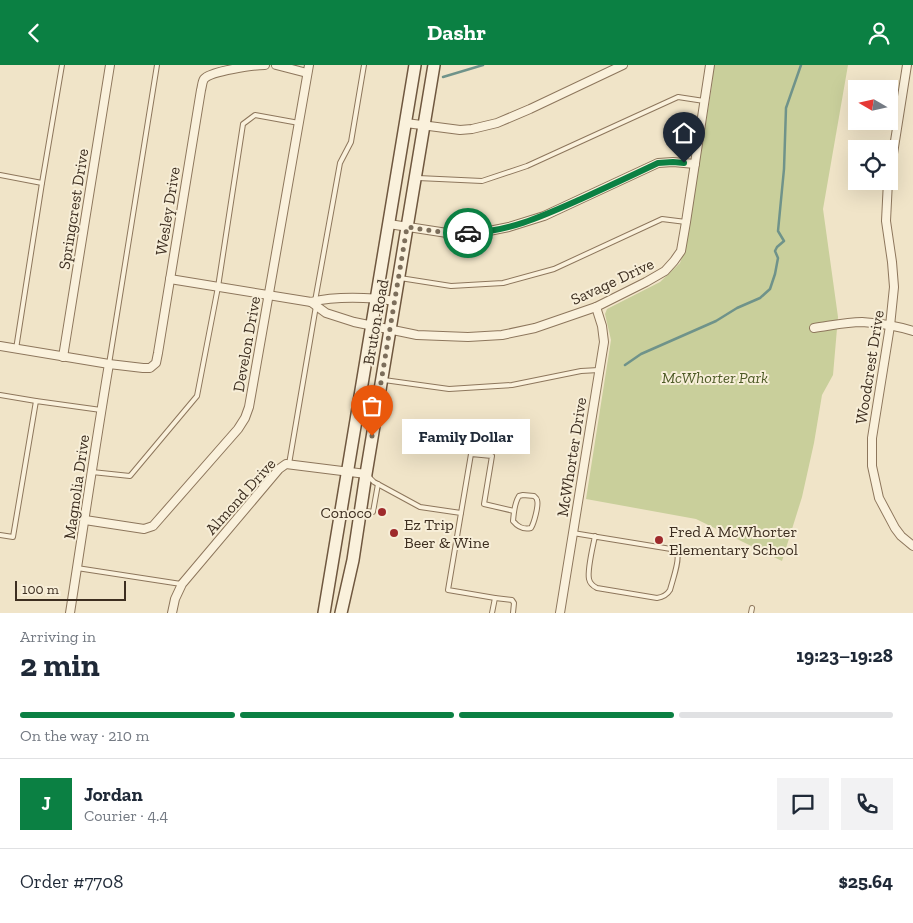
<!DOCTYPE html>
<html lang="en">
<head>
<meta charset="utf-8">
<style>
  body { margin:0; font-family:"Zilla Slab",serif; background:#f2f2f3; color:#1f2937; height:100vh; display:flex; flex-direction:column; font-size:19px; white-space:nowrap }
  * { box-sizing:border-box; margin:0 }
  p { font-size:16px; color:#747a83 }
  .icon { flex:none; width:28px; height:28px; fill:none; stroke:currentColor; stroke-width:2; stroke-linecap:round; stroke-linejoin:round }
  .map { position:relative; height:548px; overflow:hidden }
  .side { display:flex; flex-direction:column; background:#fff; flex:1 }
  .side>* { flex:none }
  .needle { width:32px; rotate:279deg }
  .controls { position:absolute; left:848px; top:15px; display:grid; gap:10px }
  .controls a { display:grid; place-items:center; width:50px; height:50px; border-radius:0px; background:#fff; box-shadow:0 5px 20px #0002; font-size:25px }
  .scale { position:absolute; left:15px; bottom:12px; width:111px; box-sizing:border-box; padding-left:5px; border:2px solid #3d2e20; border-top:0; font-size:14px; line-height:18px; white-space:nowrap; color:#3d2e20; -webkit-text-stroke:4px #f7eed8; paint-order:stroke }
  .pin { position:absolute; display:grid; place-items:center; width:42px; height:42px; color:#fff; margin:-51px -21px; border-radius:50% 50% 50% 0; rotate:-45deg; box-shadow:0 0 5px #0007 }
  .pin .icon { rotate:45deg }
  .courier { position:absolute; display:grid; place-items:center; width:50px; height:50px; margin:-25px; border:4px solid #0b8043; border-radius:50%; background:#fff; color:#222; box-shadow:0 1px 6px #0007 }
  .bubble { position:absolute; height:35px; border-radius:0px; background:#fff; box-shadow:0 5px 20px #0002; font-size:16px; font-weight:700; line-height:35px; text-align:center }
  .overview em { font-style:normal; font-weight:700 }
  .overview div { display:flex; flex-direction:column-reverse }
  .overview { display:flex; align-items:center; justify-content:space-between; height:85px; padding:0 20px }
  h1 { font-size:32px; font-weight:700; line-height:38px }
  .bar { display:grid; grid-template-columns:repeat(4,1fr); gap:8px 5px; align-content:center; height:60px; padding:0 20px }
  .bar i { height:6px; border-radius:4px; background:#e0e1e3 }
  .bar .active { background:#0b8043 }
  .bar p { grid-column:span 4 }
  .line { display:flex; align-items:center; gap:12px; padding:0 20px; border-top:1px solid #e0e1e3 }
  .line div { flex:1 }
  .round { display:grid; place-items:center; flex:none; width:52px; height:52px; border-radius:0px; background:#f2f2f3 }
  header { display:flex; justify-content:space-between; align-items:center; height:65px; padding:0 20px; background:#0b8043; color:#fff; font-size:22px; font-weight:700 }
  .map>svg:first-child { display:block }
</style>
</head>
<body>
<header><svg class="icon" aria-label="back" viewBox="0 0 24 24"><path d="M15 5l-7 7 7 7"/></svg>Dashr<svg class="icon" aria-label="person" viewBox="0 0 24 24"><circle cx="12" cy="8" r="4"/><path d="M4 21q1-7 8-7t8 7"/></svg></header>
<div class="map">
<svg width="913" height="548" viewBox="0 0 913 548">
  <rect width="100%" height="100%" fill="#f0e4c8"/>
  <!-- green -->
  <path fill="#c9cf9b" d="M 714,0 L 848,0 L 823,144 L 838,252 L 833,310 L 822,330 L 814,378 L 802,432 L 782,496 L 696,454 L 586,434 L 611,275 L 605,249 L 607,244 L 660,217 L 680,198 L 686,181 L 712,20 Z"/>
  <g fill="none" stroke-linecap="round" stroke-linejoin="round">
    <!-- stream -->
    <g stroke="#6f938a" stroke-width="2.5">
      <path d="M 443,12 L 483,0"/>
      <path d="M 625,300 L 641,289 L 716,256 L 737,243 L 760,233 L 770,224 L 775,209 L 778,193 L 775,186 L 777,182 L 784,176 L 778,166 L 784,104 L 786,43 L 801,0"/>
    </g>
    <defs>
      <g id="lane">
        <path d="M 0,110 L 42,118"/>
        <path d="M 418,113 L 482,116 L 527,101 L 678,32 L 704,36"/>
        <path d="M 400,213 L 451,221 L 503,218 L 554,204 L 662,154 L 686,157"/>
        <path d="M 315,236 L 340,98 L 351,77 L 364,0"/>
        <path d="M 16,284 L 42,118 L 62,0"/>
        <path d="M 109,299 L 157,0"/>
        <path d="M 384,315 L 449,324 L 512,320 L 581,306 L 599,305"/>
        <path d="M 0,330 L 36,336"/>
        <path d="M 289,399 L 316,241"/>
        <path d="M 92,407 L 130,411 L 197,331 L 218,222 L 243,59 L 255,50 L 299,58"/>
        <path d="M 367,410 L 374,417 L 420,442 L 461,448 L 448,525 L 495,533 L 492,548"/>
        <path d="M 523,430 L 534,431 C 535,432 537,433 537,435 C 539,440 534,458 531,463 C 523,465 518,462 513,456 C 514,447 514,439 519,431 Z"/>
        <path d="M 363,446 L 373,447 L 378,419"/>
        <path d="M 461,448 L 471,389 L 492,391 L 484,439 L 514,446"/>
        <path d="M 573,468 L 671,484 C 674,485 675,486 677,489 C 680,495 672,517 670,525 C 667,530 663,532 657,533 L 597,523 C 593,521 590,519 589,514 C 587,505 593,481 595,471"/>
        <path d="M 0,470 L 13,472 L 36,336 L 101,345"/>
        <path d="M 77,503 L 181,519"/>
        <path d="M 495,533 L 512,535 L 514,538 L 513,548"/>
        <path d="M 751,548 L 752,543"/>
      </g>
      <g id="street">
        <path d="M 276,0 L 307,8"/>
        <path d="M 406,58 L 460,65 L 472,64 L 497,58 L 530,44 L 623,0"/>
        <path d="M 889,114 L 907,0"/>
        <path d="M 888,116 L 886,156 L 892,197 L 894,222 L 890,261 L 872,373 L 872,401 L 879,433 L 895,463 L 901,471 L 913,481"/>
        <path d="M 389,159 L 447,168 L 479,168 L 509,162 L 544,151 L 658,98 L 673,97 L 695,99"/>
        <path d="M 170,214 L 311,237 C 335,231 370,232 395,236"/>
        <path d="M 311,237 L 326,248 L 354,257 L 417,270 L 468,272 L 502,270 L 535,263 L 596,242 L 646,217 L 665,206 L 674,196 L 681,186 L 686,157 L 710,0"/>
        <path d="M 814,263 C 829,261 846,257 862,257 C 878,258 897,261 913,266"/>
        <path d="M 0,281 L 109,299 L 143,303 L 150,303 L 156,298 L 158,288 L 201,25 C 202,22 202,17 204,14 C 210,6 255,0 265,0"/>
        <path d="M 63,292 L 110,0"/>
        <path d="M 85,455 L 144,464 L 153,461 L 238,364 L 245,353 L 249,342 L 309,0"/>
        <path d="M 70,548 C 83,465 95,382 109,299"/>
        <path d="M 172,548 L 175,534 L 182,519 L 279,404 L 286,399 L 366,409"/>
        <path d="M 560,548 L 604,277 L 602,261 L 596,242"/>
      </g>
      <g id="secondary">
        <path d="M 324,548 L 415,0"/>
        <path d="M 341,548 L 353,495 L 366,409 L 434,0"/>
      </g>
    </defs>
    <!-- lane casing -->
    <use href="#lane" stroke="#8d765c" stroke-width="6"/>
    <!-- street casing -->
    <use href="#street" stroke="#8d765c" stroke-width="10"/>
    <!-- secondary casing -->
    <use href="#secondary" stroke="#6f573f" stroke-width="14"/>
    <!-- lane -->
    <use href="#lane" stroke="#faf1dc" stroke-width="4"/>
    <!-- street -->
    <use href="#street" stroke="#faf1dc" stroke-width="8"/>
    <!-- secondary -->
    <use href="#secondary" stroke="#faf1dc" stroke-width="11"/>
  </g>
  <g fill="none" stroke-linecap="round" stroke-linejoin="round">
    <!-- done -->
    <path stroke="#7c6e5b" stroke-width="5" stroke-dasharray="0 9" d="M 372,371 L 407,162 L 447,168 L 468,168"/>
    <!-- route -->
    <path stroke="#0b8043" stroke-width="6" d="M 468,168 C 509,167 545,150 581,134 C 607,122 633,110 658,98 L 673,97 L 684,98"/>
  </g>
  <!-- markers -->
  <g fill="#9e2a2b" stroke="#f7eed8" stroke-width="2">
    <circle cx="382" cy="447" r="5"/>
    <circle cx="394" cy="468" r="5"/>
    <circle cx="659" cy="475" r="5"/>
  </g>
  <g text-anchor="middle" stroke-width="4" stroke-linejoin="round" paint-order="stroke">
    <!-- street labels -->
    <g font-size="16" fill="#3d2e20" stroke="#f7eed8">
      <text transform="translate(73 144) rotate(-81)" y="6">Springcrest Drive</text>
      <text transform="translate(167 146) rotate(-81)" y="6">Wesley Drive</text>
      <text transform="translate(612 216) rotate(-25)" y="6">Savage Drive</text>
      <text transform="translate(375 257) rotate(-80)" y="6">Bruton Road</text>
      <text transform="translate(246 279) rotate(-80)" y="6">Develon Drive</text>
      <text transform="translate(869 302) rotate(-81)" y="6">Woodcrest Drive</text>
      <text transform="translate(571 392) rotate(-81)" y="6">McWhorter Drive</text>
      <text transform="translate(76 422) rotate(-82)" y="6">Magnolia Drive</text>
      <text transform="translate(240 431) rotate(-48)" y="6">Almond Drive</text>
    </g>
    <!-- park labels -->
    <g font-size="16" font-style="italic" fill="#4d5a26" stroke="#f7eed8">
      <text x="715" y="318">McWhorter Park</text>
    </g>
    <!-- poi labels -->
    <g font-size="16" fill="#3d2e20" stroke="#f7eed8" text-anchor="start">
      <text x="372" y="453" text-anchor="end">Conoco</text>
      <text x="404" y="465">Ez Trip<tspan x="404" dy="18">Beer &amp; Wine</tspan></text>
      <text x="669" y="472">Fred A McWhorter<tspan x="669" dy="18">Elementary School</tspan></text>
    </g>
  </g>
</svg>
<div class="controls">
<a><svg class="needle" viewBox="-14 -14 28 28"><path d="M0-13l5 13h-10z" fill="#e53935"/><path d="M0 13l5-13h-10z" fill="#747a83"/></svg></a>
<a><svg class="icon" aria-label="locate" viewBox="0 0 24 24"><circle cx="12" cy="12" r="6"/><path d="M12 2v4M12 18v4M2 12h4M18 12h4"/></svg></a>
</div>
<div class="scale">100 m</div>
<div class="pin" style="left:372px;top:371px;background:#ea580c"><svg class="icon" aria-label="bag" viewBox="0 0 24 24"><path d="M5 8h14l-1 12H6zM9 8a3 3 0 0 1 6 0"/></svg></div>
<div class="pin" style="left:684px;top:98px;background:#1f2937"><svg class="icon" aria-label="home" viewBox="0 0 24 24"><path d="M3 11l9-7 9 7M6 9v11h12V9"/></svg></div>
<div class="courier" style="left:468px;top:168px"><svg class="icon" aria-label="car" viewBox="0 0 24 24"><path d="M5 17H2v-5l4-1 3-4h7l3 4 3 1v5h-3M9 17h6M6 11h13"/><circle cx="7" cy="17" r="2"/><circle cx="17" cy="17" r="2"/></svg></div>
<div class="bubble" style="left:402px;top:354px;width:128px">Family Dollar</div>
</div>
<section class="side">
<div class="overview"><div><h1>2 min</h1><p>Arriving in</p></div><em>19:23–19:28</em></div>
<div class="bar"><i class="active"></i><i class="active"></i><i class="active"></i><i></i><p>On the way · 210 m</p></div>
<div class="line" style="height:90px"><b class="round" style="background:#0b8043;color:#fff">J</b><div><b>Jordan</b><p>Courier · 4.4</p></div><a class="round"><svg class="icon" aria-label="chat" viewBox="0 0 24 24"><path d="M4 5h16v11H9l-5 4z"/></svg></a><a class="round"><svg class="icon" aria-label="phone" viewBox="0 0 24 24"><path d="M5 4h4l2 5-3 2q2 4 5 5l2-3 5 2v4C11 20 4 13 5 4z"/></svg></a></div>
<div class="line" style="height:65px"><div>Order #7708</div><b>$25.64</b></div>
</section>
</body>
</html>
